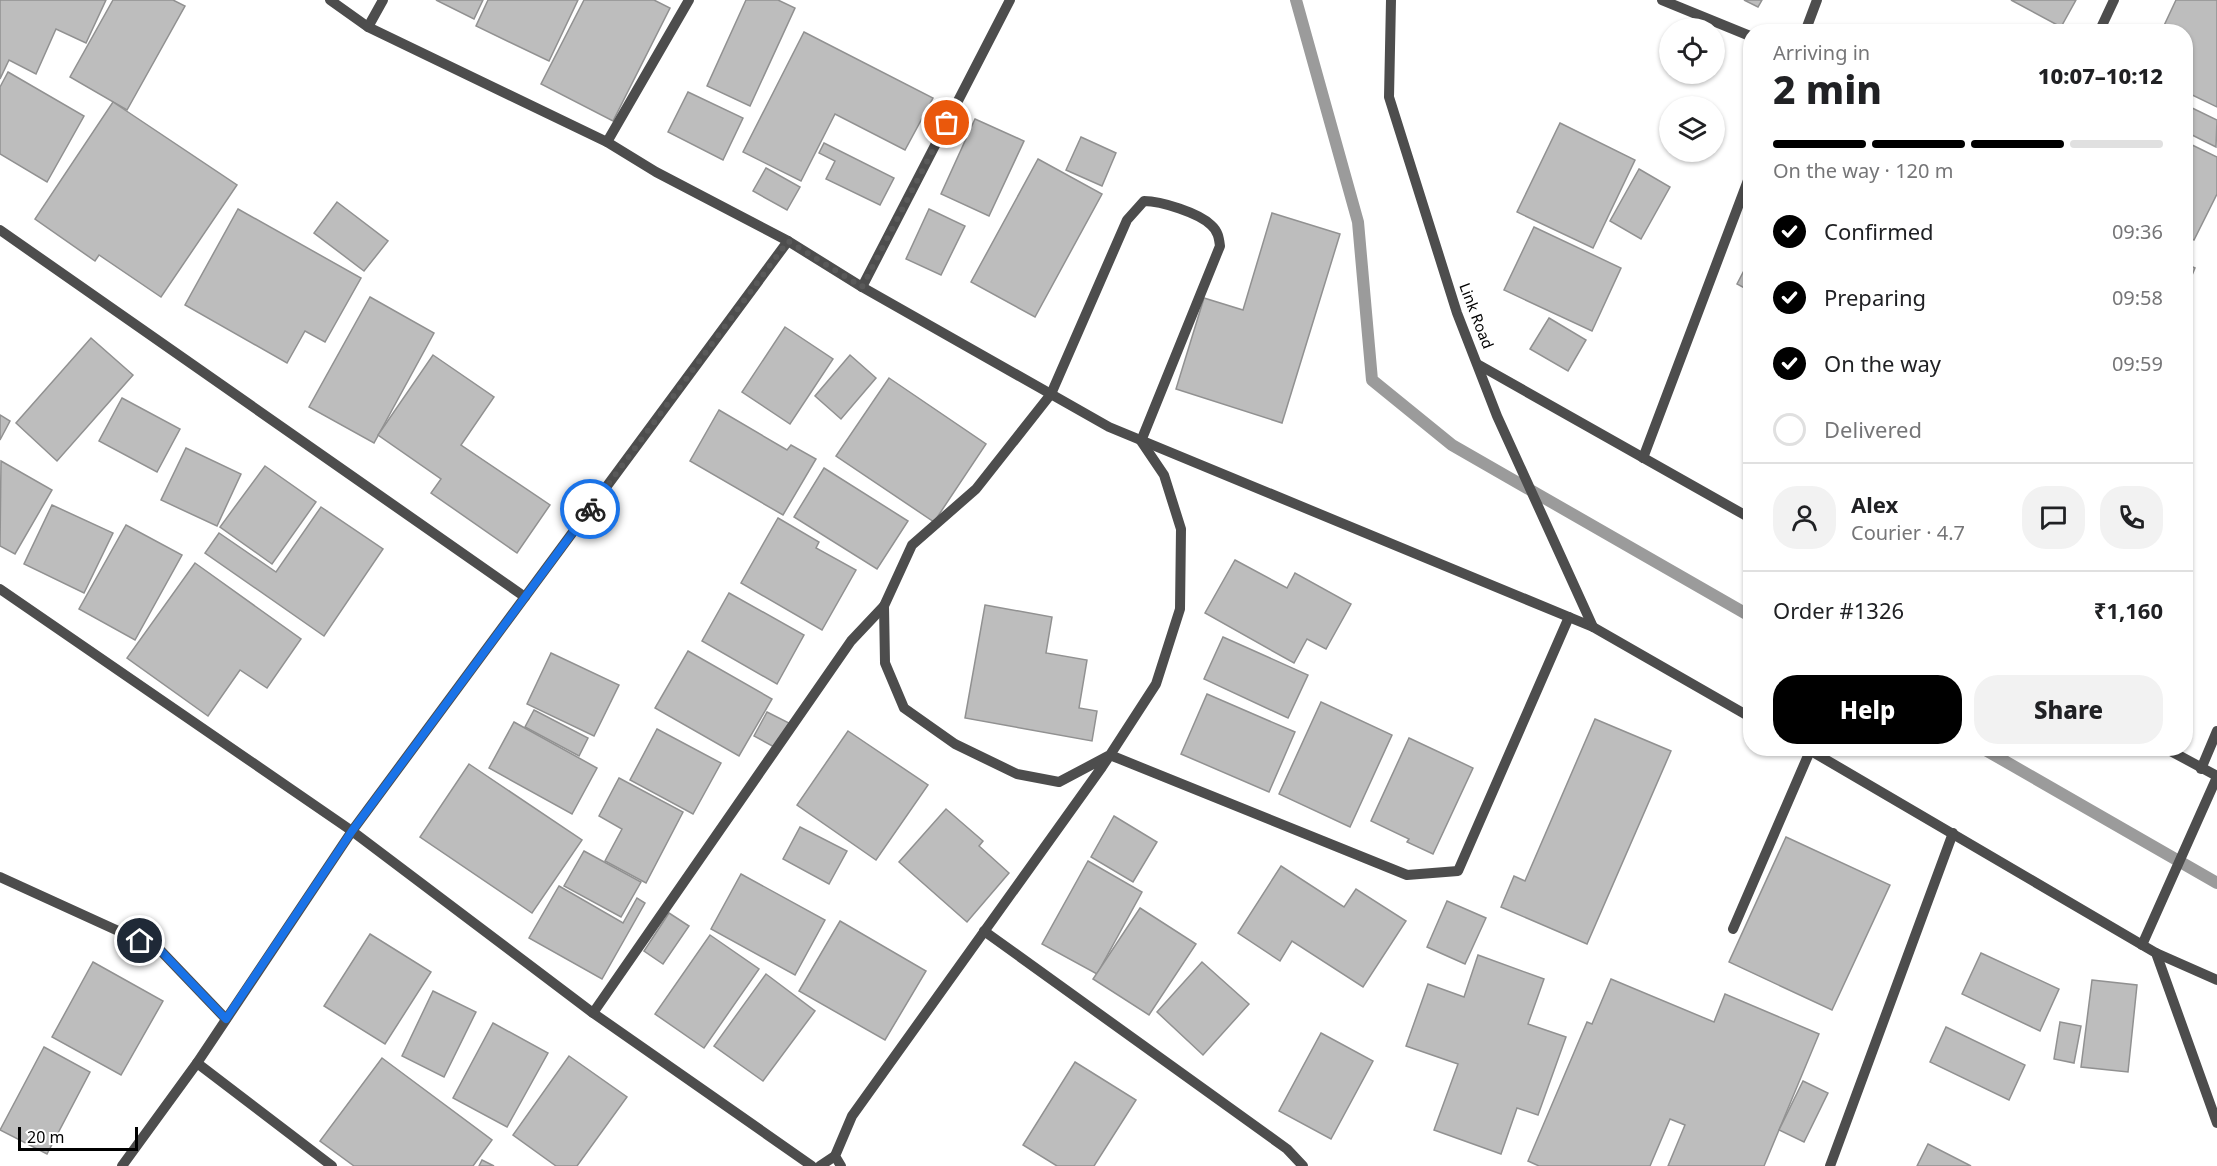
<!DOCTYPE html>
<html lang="en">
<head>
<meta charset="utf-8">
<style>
  body { margin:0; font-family:"Noto Sans",sans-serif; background:#f2f2f2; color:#202124; height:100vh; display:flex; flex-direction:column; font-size:22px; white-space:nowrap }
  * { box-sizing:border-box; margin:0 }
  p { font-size:20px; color:#757577 }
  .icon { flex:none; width:33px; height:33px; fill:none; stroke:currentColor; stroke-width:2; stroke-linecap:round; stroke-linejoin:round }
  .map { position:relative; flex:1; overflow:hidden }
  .details { position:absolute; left:1743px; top:24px; width:450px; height:732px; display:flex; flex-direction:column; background:#fff; border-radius:24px; box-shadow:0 2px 4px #0004 }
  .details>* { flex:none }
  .fabs { position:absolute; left:1659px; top:18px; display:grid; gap:12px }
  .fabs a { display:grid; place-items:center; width:66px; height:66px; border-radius:50%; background:#fff; box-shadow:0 2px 4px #0004; font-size:30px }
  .scale { position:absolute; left:18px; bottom:15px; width:120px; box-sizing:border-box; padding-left:6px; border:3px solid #000; border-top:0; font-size:16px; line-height:21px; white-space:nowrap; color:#000; -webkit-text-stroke:4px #fff; paint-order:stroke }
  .pin { position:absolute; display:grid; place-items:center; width:51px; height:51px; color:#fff; margin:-26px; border:3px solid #fff; border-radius:50%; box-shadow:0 2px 6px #0007 }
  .courier { position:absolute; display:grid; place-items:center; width:60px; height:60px; margin:-30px; border:4px solid #1a73e8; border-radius:50%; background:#fff; color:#222; box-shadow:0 2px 8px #0007 }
  .overview em { font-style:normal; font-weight:800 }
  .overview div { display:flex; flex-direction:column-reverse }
  .overview { display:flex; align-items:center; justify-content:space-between; height:102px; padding:0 30px }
  h1 { font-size:39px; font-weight:800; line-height:45px }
  .bar { display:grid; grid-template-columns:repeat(4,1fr); gap:9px 6px; align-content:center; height:72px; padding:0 30px }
  .bar i { height:8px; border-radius:4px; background:#e0e0e0 }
  .bar .current { background:#000 }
  .bar p { grid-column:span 4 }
  .line { display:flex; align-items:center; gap:15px; padding:0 30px; border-top:2px solid #e0e0e0 }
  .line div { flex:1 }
  .round { display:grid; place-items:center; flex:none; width:63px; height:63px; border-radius:24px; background:#f2f2f2 }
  ol { padding:0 30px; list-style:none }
  li { display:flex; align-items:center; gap:18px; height:66px }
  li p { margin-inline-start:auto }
  li .icon { padding:6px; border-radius:50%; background:#000; color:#fff; stroke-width:4 }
  li:last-child { color:#757577 }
  li i { width:33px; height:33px; border:3px solid #e0e0e0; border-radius:50% }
  .button { display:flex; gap:12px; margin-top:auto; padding:12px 30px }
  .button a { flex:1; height:69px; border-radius:24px; background:#000; color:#fff; font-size:24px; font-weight:800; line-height:69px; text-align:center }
  .button a+a { background:#f2f2f2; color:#202124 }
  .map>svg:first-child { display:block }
</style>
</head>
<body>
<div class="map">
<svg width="2217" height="1166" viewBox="0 0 2217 1166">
  <rect width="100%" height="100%" fill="#fff"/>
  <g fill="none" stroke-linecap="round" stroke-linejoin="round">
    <!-- stream -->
    <g stroke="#9b9b9b" stroke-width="12">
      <path d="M 1296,0 L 1358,222 L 1372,380 L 1452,445 L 1750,616"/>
      <path d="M 1982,748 L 2217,883"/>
    </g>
  </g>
  <!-- building -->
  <g fill="#bdbdbd" stroke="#919191" stroke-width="1.5">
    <path d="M 0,0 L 106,0 L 86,43 L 56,29 L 36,74 L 9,60 L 0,79 Z"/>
    <path d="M 113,0 L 173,0 L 185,6 L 127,110 L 70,77 Z"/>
    <path d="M 436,0 L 483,0 L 474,19 Z"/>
    <path d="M 488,0 L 578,0 L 549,61 L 476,26 Z"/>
    <path d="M 584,0 L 654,0 L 670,8 L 613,121 L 541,84 Z"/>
    <path d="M 746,0 L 778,0 L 795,8 L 750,106 L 707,86 Z"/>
    <path d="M 1744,0 L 1762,0 L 1758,7 Z"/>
    <path d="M 2011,0 L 2076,0 L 2061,27 Z"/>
    <path d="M 2176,0 L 2217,0 L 2217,107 L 2186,92 L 2186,32 L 2161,32 Z"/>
    <path d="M 804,32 L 933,98 L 905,150 L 835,114 L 801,181 L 743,152 Z"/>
    <path d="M 8,72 L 84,116 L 47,182 L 0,154 L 0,87 Z"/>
    <path d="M 688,92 L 743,118 L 723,160 L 668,132 Z"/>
    <path d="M 113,102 L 237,185 L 161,297 L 99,255 L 95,261 L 35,219 Z"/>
    <path d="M 2186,105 L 2217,120 L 2216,147 L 2186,132 Z"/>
    <path d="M 975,119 L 1024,141 L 989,216 L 941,194 Z"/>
    <path d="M 1560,123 L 1635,160 L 1593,248 L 1517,212 Z"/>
    <path d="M 1081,137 L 1116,153 L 1102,186 L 1066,170 Z"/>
    <path d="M 2186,142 L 2217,157 L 2217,194 L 2194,240 L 2186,236 Z"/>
    <path d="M 824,143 L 894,178 L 880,205 L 826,179 L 835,161 L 819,153 Z"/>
    <path d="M 1038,159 L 1102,194 L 1035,317 L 971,282 Z"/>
    <path d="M 766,168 L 800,187 L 787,210 L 753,191 Z"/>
    <path d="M 1639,169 L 1670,187 L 1641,239 L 1610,221 Z"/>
    <path d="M 337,202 L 388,241 L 364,271 L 314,233 Z"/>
    <path d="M 238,209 L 361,278 L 325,342 L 305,331 L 287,363 L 185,305 Z"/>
    <path d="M 929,209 L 965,226 L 941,275 L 906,259 Z"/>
    <path d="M 1272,213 L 1340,234 L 1282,423 L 1176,389 L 1204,298 L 1243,310 Z"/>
    <path d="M 1534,227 L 1621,268 L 1592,331 L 1504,290 Z"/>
    <path d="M 1750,259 L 1750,291 L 1737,284 Z"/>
    <path d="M 2186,264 L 2195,268 L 2186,290 Z"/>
    <path d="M 370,297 L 434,333 L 374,443 L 309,407 Z"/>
    <path d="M 2186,317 L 2192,321 L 2186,336 Z"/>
    <path d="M 1549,318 L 1586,340 L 1568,371 L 1530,349 Z"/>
    <path d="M 785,327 L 833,359 L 790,424 L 742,392 Z"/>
    <path d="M 91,338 L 133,375 L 57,461 L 16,423 Z"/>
    <path d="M 433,355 L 494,397 L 461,445 L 550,505 L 517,553 L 431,493 L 441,479 L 378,435 Z"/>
    <path d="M 850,355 L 876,378 L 841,419 L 815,396 Z"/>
    <path d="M 889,378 L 986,444 L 934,522 L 836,456 Z"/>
    <path d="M 122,398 L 180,429 L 157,472 L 99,441 Z"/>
    <path d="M 719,410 L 787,450 L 791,445 L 816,459 L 783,515 L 690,461 Z"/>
    <path d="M 0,415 L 10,421 L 0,440 Z"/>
    <path d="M 186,448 L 241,474 L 217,526 L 161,500 Z"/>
    <path d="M 1,461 L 52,490 L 15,554 L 0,546 Z"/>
    <path d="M 265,466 L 316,502 L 272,564 L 220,527 Z"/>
    <path d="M 824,468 L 908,521 L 877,569 L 794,517 Z"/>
    <path d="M 52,505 L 113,533 L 84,593 L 24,564 Z"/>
    <path d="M 321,507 L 383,549 L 324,636 L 205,553 L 219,533 L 276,572 Z"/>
    <path d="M 778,518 L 819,542 L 816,548 L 856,570 L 822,630 L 741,583 Z"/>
    <path d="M 126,525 L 182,555 L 135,640 L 79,609 Z"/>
    <path d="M 1235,560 L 1287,588 L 1295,573 L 1351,604 L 1326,649 L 1307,639 L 1294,663 L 1205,613 Z"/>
    <path d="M 195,563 L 301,639 L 267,688 L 240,670 L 208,716 L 127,658 Z"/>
    <path d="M 729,593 L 804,635 L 777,684 L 702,641 Z"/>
    <path d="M 985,605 L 1052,617 L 1046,653 L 1087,660 L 1079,708 L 1097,711 L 1092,741 L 965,718 Z"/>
    <path d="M 1223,637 L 1308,675 L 1288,718 L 1204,679 Z"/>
    <path d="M 688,651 L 772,699 L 739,756 L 655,708 Z"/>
    <path d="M 551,653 L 619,685 L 594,736 L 527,704 Z"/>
    <path d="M 1207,694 L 1295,732 L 1269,792 L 1181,754 Z"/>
    <path d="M 1321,702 L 1392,735 L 1350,827 L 1279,794 Z"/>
    <path d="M 534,710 L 588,738 L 579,756 L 525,727 Z"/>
    <path d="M 767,712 L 789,723 L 776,748 L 754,736 Z"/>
    <path d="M 1595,719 L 1671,751 L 1587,944 L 1501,907 L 1514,876 L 1525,881 Z"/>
    <path d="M 514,722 L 597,768 L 572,814 L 489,768 Z"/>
    <path d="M 657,729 L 721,763 L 693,814 L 630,780 Z"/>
    <path d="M 848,731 L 928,785 L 876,860 L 797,805 Z"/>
    <path d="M 1409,738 L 1473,768 L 1433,854 L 1407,842 L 1409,839 L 1371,821 Z"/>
    <path d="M 469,764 L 582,840 L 532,913 L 420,837 Z"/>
    <path d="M 619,778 L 683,812 L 646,883 L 605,861 L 622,829 L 599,816 Z"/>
    <path d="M 946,809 L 983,841 L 979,846 L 1009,873 L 967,922 L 899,862 Z"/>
    <path d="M 1114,816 L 1157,842 L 1133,882 L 1091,857 Z"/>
    <path d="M 800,827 L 847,851 L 829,884 L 783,859 Z"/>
    <path d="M 1786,837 L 1890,885 L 1832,1010 L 1729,962 Z"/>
    <path d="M 584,851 L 641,882 L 621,917 L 564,886 Z"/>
    <path d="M 1088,861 L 1142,892 L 1097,974 L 1042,944 Z"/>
    <path d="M 1281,866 L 1344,907 L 1356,889 L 1406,921 L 1363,987 L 1292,941 L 1280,961 L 1238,933 Z"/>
    <path d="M 741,874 L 825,920 L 795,975 L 711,929 Z"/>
    <path d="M 559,886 L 623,923 L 637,898 L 645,903 L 602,979 L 529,938 Z"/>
    <path d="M 1447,901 L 1486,918 L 1465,964 L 1427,947 Z"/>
    <path d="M 1140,908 L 1196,944 L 1149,1015 L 1093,979 Z"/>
    <path d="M 669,913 L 689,926 L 663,964 L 644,951 Z"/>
    <path d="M 840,921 L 926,971 L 885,1040 L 799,991 Z"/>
    <path d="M 370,934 L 431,972 L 385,1044 L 324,1006 Z"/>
    <path d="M 710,935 L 759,969 L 704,1048 L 655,1014 Z"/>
    <path d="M 1981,953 L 2059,989 L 2040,1031 L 1962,994 Z"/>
    <path d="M 1478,955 L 1544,979 L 1528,1024 L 1566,1037 L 1538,1115 L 1517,1108 L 1501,1154 L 1434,1130 L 1458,1064 L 1406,1046 L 1428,984 L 1464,997 Z"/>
    <path d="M 93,962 L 163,1001 L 121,1075 L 52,1037 Z"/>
    <path d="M 1202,962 L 1249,1004 L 1203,1055 L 1157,1012 Z"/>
    <path d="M 766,974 L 815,1011 L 763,1081 L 714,1046 Z"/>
    <path d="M 1611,979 L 1714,1022 L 1725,994 L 1819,1034 L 1764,1166 L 1668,1166 L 1685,1125 L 1670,1119 L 1650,1166 L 1539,1166 L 1528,1161 L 1587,1022 L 1592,1024 Z"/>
    <path d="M 2092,980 L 2137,985 L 2128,1072 L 2081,1067 Z"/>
    <path d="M 433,991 L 476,1012 L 444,1077 L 402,1056 Z"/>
    <path d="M 2060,1022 L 2081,1026 L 2074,1063 L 2054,1059 Z"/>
    <path d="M 493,1023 L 548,1053 L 507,1127 L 453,1098 Z"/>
    <path d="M 1946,1027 L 2025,1065 L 2009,1100 L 1930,1062 Z"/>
    <path d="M 1321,1033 L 1373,1061 L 1331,1139 L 1279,1111 Z"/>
    <path d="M 44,1047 L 90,1072 L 47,1154 L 0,1130 Z"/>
    <path d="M 569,1056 L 627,1097 L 577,1166 L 556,1166 L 513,1135 Z"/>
    <path d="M 382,1058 L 492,1140 L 473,1166 L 354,1166 L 320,1141 Z"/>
    <path d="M 1075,1062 L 1136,1100 L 1094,1166 L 1057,1166 L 1023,1145 Z"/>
    <path d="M 1803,1081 L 1828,1093 L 1804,1142 L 1779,1130 Z"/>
    <path d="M 1928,1144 L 1971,1166 L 1917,1166 Z"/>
    <path d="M 482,1160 L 494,1166 L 479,1166 Z"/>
  </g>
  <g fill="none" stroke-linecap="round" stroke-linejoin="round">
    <!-- minor -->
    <g stroke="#4d4d4d" stroke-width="10">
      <path d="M 330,0 L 368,27 L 607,142 L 656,172 L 788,241 L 862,287 L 1109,427 L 1593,627 L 1750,717"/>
      <path d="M 1391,0 L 1389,97 L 1457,313 L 1497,416 L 1593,627"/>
      <path d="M 1662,0 L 1750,36"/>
      <path d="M 368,27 L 383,0"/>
      <path d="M 1805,32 L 1817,0"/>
      <path d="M 2099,32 L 2114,0"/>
      <path d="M 607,142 L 689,0"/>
      <path d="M 0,230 L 525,597"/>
      <path d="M 862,287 L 1010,0"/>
      <path d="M 1479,365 L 1750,518"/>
      <path d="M 1643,458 L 1750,175"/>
      <path d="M 0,589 L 352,831 L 593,1013 L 812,1166"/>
      <path d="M 1806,748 L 2156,953 L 2217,1123"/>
      <path d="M 2165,748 L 2217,776"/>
      <path d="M 2201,769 L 2217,731"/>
      <path d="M 0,877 L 160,950 L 226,1019"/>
      <path d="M 1733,929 L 1810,751"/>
      <path d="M 984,931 L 1287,1149 L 1303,1166"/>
      <path d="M 2142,945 L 2217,777"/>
      <path d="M 2156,953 L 2217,980"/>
      <path d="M 593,1013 L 851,641 L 884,606"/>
      <path d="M 197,1063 L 332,1166"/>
      <path d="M 122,1166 L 197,1063 L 352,831 L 788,241"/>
      <path d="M 820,1166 L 835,1156"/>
      <path d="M 841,1166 L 835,1156 L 852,1116 L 1102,767 L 1110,755 L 1156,684 L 1180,609 L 1181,529 L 1164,475 L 1141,441 L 1220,246 C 1219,238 1218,231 1211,225 C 1199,213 1161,201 1144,201 L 1127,220 L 1051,394 L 976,489 L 912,545 L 884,606 L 885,663 L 904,708 L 955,744 L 1017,774 L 1059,782 L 1110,755 L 1407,875 L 1458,871 L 1569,617"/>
      <path d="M 1830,1166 L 1953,833"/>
    </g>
  </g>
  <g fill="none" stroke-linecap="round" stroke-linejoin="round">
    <!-- done -->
    <path stroke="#595959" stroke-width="6" stroke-dasharray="0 10.8" d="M 590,509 L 788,241 L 862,287 L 947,123"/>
    <!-- route -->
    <path stroke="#1a73e8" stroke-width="8" d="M 140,941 L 160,950 L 226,1019 L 352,831 L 590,509"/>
  </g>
  <g text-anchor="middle" stroke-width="6" stroke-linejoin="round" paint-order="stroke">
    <!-- street labels -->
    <g font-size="15" fill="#000" stroke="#fff">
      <text transform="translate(1476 316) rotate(69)" y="5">Link Road</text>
    </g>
  </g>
</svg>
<div class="fabs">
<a><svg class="icon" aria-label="locate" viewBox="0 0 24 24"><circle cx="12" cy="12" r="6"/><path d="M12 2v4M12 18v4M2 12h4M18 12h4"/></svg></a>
<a><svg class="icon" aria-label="layers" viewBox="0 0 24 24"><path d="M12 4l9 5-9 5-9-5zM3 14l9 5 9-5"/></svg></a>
</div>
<div class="scale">20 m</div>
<div class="pin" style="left:947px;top:123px;background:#ea580c"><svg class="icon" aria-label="bag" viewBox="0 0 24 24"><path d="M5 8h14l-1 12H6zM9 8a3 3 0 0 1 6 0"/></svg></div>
<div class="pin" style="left:140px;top:941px;background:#1f2937"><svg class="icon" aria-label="home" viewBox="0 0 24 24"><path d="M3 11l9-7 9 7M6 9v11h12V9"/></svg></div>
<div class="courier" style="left:590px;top:509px"><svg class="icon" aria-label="bike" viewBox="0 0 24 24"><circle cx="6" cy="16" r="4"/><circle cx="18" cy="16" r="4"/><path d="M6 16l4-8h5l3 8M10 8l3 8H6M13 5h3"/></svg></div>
<section class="details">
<div class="overview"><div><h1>2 min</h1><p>Arriving in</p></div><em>10:07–10:12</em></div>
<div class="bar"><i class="current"></i><i class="current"></i><i class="current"></i><i></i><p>On the way · 120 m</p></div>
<ol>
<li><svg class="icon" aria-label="check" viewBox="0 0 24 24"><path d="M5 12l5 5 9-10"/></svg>Confirmed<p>09:36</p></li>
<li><svg class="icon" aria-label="check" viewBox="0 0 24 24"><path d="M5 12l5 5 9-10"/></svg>Preparing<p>09:58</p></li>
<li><svg class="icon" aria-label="check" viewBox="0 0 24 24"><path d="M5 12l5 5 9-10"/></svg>On the way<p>09:59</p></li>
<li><i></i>Delivered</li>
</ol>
<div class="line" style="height:108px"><a class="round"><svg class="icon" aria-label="person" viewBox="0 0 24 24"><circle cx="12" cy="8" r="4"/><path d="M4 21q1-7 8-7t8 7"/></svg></a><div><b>Alex</b><p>Courier · 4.7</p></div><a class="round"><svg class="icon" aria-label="chat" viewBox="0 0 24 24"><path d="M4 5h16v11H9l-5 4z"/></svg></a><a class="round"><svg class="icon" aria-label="phone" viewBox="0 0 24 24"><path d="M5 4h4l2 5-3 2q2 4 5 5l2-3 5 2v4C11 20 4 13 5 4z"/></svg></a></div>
<div class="line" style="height:78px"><div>Order #1326</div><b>₹1,160</b></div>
<div class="button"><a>Help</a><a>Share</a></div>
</section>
</div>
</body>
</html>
